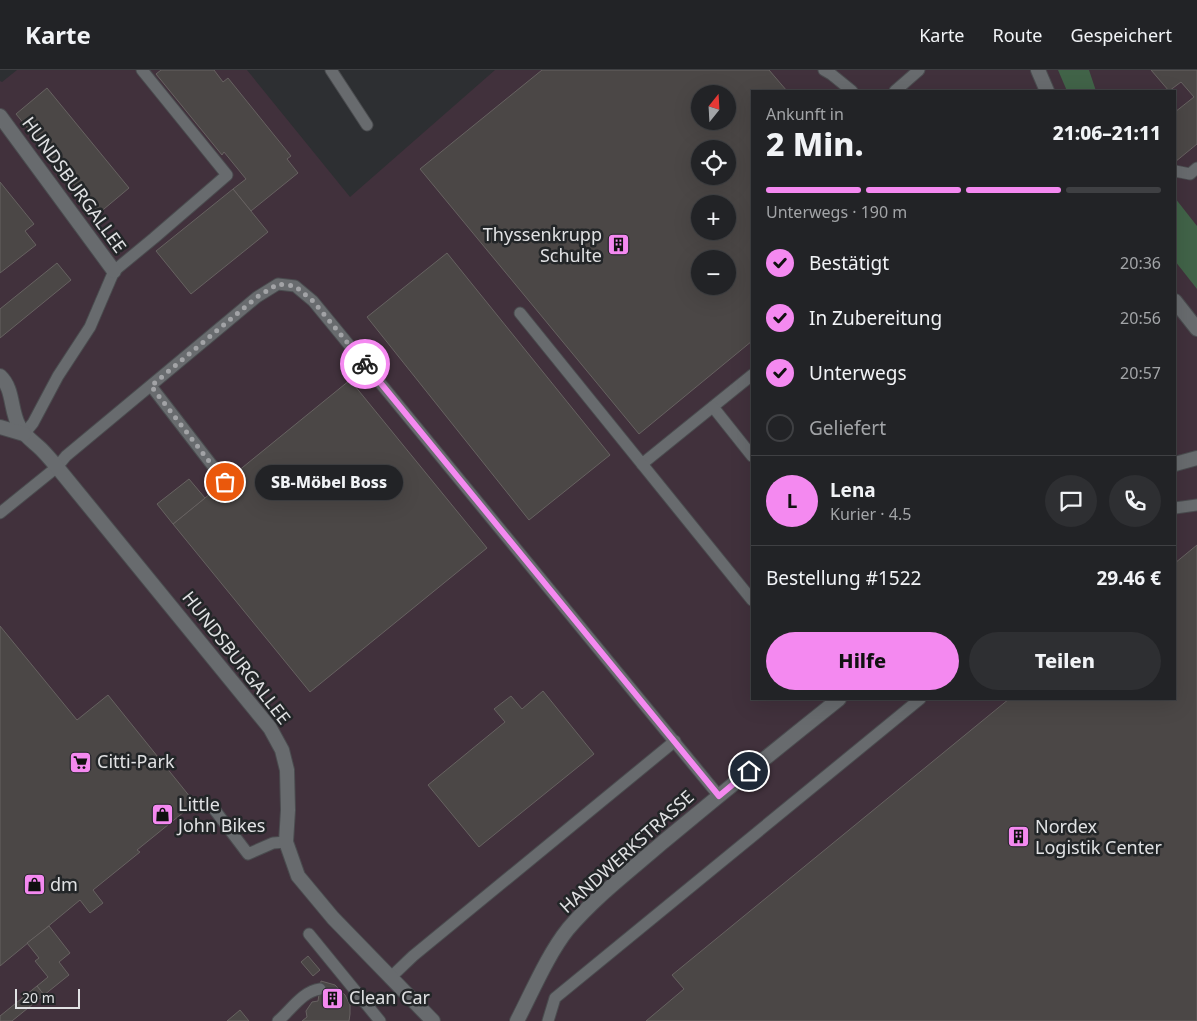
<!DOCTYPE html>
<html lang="de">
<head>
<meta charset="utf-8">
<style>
  body { margin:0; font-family:"Noto Sans",sans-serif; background:#2e2f32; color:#f1f3f6; height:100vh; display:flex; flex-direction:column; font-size:19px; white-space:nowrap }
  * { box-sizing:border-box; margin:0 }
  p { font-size:16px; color:#a2a4a7 }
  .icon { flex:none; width:28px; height:28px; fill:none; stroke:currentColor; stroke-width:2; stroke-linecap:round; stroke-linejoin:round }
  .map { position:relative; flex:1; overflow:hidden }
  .sheet { position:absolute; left:751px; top:20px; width:425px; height:610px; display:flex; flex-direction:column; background:#222326; border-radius:0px; box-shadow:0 5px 20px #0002,0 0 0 1px #3f4043 }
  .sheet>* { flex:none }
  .needle { width:32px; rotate:18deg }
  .tools { position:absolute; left:691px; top:15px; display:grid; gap:10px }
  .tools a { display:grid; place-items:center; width:45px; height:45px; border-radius:50%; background:#222326; box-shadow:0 5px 20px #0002,0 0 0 1px #3f4043; font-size:25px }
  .scale { position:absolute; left:15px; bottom:12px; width:65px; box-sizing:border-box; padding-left:5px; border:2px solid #e1e2e4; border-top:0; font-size:14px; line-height:18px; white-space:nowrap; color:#e1e2e4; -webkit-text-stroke:4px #232628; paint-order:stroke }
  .pin { position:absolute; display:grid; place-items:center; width:42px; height:42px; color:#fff; margin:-21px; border:2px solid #fff; border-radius:50%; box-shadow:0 1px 5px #0007 }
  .courier { position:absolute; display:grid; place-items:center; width:50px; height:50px; margin:-25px; border:4px solid #f489f0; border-radius:50%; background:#fff; color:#222; box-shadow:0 1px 6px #0007 }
  .bubble { position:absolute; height:35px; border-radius:18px; background:#222326; box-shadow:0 5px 20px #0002,0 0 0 1px #3f4043; font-size:16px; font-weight:800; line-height:35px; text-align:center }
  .head em { font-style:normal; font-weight:800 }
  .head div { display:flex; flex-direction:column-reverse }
  .head { display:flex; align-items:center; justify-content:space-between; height:85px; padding:0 15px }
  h1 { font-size:32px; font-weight:800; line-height:38px }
  .bar { display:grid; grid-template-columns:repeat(4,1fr); gap:8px 5px; align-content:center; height:60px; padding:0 15px }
  .bar i { height:6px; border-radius:4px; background:#3f4043 }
  .bar .on { background:#f489f0 }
  .bar p { grid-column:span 4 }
  .line { display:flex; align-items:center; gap:12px; padding:0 15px; border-top:1px solid #3f4043 }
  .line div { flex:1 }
  .round { display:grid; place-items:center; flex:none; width:52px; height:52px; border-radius:26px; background:#2e2f32 }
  ol { padding:0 15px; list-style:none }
  li { display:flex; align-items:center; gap:15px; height:55px }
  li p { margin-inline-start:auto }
  li .icon { padding:5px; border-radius:50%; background:#f489f0; color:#111; stroke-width:4 }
  li:last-child { color:#a2a4a7 }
  li i { width:28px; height:28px; border:2px solid #3f4043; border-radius:50% }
  .button { display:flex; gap:10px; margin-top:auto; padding:10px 15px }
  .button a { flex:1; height:58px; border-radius:30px; background:#f489f0; color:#111; font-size:20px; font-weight:800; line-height:58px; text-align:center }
  .button a+a { background:#2e2f32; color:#f1f3f6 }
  header { display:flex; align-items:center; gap:30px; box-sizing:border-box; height:70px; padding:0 25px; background:#222326; border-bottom:1px solid #3f4043 }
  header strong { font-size:24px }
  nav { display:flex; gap:28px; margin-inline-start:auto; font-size:18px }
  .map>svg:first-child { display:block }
</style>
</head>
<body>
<header>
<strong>Karte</strong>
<nav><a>Karte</a><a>Route</a><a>Gespeichert</a></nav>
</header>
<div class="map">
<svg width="1197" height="951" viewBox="0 0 1197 951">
  <rect width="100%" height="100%" fill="#2d2f32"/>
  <!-- commercial -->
  <path fill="#41313c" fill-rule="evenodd" d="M 17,0 L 247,0 L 350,127 L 495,0 L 1197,0 L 1197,951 L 0,951 L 0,11 L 2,12 ZM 752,21 L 1175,21 L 1175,629 L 752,629 ZM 700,24 L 728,24 L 728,51 L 700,51 ZM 700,79 L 728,79 L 728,106 L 700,106 ZM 700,134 L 728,134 L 728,161 L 700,161 ZM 700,189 L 728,189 L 728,216 L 700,216 Z"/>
  <!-- green -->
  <g fill="#416348">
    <path d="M 1058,0 L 1089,0 L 1096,21 L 1067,21 Z"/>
    <path d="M 1175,128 L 1197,156 L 1197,219 L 1175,191 Z"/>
  </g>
  <!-- building -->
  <g fill="#4b4746" stroke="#676261" fill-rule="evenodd">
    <path d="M 161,0 L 214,0 L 223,12 L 228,8 L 291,86 L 287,89 L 298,103 L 251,141 L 233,119 L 246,109 L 224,82 L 222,85 L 156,4 Z"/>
    <path d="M 542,0 L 769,0 L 787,21 L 752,21 L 752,271 L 639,364 L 420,99 ZM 700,24 L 728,24 L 728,51 L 700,51 ZM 700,79 L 728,79 L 728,106 L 700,106 ZM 700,134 L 728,134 L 728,161 L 700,161 ZM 700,189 L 728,189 L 728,216 L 700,216 Z"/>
    <path d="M 1151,0 L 1197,0 L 1197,74 L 1175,92 L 1175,42 L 1194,27 L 1181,12 L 1169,21 Z"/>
    <path d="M 47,18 L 129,118 L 98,144 L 16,44 Z"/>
    <path d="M 0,112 L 34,154 L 25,161 L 36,175 L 0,203 Z"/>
    <path d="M 233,119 L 268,162 L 191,224 L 156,181 Z"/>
    <path d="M 447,183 L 610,385 L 529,450 L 367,247 Z"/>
    <path d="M 57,193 L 71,210 L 0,268 L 0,239 Z"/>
    <path d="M 350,310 L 487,478 L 310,622 L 173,454 Z"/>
    <path d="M 189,409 L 205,428 L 173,454 L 157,434 Z"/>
    <path d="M 1197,475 L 1197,951 L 646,951 L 684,919 L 672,905 L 1009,629 L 1175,629 L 1175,493 Z"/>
    <path d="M 0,556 L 77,650 L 108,625 L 195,733 L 137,780 L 140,782 L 93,820 L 103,833 L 90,843 L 80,830 L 0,896 Z"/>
    <path d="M 543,621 L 594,684 L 479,777 L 428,715 L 505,652 L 494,639 L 511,626 L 522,639 Z"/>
    <path d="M 49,856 L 70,883 L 59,892 L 69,905 L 44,925 L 37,916 L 48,907 L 35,891 L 39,888 L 27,873 Z"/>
    <path d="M 308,886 L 320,900 L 313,906 L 301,892 Z"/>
    <path d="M 321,911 L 335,915 L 345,925 L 350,935 L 350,944 L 349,951 L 302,951 L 307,947 L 306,941 L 312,932 L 318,931 Z"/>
    <path d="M 37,916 L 44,925 L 12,951 L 0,951 L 0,946 Z"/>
    <path d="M 240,940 L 249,951 L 227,951 Z"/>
  </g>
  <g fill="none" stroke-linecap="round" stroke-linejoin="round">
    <defs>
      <g id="service">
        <path d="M 331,0 L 367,55"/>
        <path d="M 824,0 L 831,4 L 852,21"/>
        <path d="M 895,21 L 919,0"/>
        <path d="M 1175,101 L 1190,104 L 1197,98"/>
        <path d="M 520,243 L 642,394 L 752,305"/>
        <path d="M 151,316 L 225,412"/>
        <path d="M 713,337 L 752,386"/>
        <path d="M 24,364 L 33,353 L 58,306 L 90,257 L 114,201 L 154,168 L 227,105 L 142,0"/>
        <path d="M 642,394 L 752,530"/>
        <path d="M 1175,438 L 1197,435"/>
        <path d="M 0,443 L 57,397 L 66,386 L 257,227 L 278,214 L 295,216 L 313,231 L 719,726"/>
        <path d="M 214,739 L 248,784 L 273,773 L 286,772"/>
        <path d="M 309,864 L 380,951"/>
        <path d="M 390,908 L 413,886 L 675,671"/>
        <path d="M 278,951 C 291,940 303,921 320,919"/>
        <path d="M 548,951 L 555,928 L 920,629"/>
      </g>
      <g id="minor">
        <path d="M 0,46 L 114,201"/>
        <path d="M 0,306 C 14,319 10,340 19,356 C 24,366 34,372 41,379 C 47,385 52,391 57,397 L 270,658 L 282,680 L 287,700 L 288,740 L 286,772 L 298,806 L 333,848 L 433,951"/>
        <path d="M 0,357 L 24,364"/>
        <path d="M 1175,394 L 1197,388"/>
        <path d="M 517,951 C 532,922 548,884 568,859 C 596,826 631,800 663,772 C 721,724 780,676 839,629"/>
      </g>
      <g id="tertiary">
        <path d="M 1038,0 L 1047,21"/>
        <path d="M 1175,231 L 1197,259"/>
      </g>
    </defs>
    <!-- service casing -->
    <use href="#service" stroke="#4a4c4f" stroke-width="13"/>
    <!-- minor casing -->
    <use href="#minor" stroke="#4a4c4f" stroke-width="16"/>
    <!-- tertiary casing -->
    <use href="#tertiary" stroke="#4a4c4f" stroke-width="16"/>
    <!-- service -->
    <use href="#service" stroke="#686b6e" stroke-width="11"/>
    <!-- minor -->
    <use href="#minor" stroke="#686b6e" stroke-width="14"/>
    <!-- tertiary -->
    <use href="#tertiary" stroke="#686b6e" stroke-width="14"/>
  </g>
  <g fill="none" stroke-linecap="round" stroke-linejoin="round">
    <!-- done -->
    <path stroke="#a2a3a6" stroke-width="5" stroke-dasharray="0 9" d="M 225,412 L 151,316 L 257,227 L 278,214 L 295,216 L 313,231 L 365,294"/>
    <!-- route -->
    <path stroke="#f489f0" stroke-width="6" d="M 365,294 L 719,726 L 749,701"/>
  </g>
  <!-- icons -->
  <defs>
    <symbol id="building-square" viewBox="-11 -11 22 22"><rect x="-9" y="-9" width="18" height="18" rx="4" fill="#f489f0" stroke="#232628"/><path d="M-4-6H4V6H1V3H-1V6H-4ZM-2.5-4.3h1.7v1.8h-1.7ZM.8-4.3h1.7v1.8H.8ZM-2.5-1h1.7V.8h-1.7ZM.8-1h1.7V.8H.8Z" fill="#111"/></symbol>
    <symbol id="supermarket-square" viewBox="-11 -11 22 22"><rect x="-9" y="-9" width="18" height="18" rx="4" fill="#f489f0" stroke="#232628"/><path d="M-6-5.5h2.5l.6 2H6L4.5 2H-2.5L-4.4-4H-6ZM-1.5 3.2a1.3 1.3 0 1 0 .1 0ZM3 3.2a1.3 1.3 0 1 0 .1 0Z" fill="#111"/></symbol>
    <symbol id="shop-square" viewBox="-11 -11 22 22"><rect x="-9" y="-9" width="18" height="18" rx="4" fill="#f489f0" stroke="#232628"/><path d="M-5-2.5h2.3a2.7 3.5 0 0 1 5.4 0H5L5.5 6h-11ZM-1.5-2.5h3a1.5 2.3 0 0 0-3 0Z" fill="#111"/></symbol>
  </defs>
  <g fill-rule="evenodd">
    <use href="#building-square" x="606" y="162" width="25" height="25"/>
    <use href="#supermarket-square" x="68" y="680" width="25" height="25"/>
    <use href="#shop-square" x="150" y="732" width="25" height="25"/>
    <use href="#building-square" x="1006" y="754" width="25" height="25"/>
    <use href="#shop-square" x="22" y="802" width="25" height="25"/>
    <use href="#building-square" x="320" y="916" width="25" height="25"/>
  </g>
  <g text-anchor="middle" stroke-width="5" stroke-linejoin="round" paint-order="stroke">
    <!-- street labels -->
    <g font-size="18" fill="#e1e2e4" stroke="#232628">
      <text transform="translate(74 115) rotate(54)" y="6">HUNDSBURGALLEE</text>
      <text transform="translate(236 588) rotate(52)" y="6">HUNDSBURGALLEE</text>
      <text transform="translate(627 782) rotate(-42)" y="6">HANDWERKSTRASSE</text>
    </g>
    <!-- poi labels -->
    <g font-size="18" fill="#e1e2e4" stroke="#232628" text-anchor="start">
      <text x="602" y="171" text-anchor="end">Thyssenkrupp<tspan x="602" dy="21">Schulte</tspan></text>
      <text x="97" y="698">Citti-Park</text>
      <text x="178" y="741">Little<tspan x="178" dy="21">John Bikes</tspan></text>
      <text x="1035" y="763">Nordex<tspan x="1035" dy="21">Logistik Center</tspan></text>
      <text x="50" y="821">dm</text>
      <text x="349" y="934">Clean Car</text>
    </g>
  </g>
</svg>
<div class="tools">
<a><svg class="needle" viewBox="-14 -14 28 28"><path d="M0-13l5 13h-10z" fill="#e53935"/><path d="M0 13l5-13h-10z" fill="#a2a4a7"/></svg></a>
<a><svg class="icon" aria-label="locate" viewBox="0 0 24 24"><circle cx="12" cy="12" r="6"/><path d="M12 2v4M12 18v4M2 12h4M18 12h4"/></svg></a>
<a>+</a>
<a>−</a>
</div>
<div class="scale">20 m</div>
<div class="pin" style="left:225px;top:412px;background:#ea580c"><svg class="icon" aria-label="bag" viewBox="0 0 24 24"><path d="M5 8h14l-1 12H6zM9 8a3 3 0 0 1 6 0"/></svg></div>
<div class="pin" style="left:749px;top:701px;background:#1f2937"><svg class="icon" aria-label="home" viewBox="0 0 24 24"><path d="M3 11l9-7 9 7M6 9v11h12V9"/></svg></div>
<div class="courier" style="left:365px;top:294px"><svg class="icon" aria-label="bike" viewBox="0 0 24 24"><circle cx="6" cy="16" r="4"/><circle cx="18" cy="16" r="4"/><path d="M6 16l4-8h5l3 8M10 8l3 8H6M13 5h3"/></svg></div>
<div class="bubble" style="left:255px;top:395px;width:148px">SB-Möbel Boss</div>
<section class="sheet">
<div class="head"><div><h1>2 Min.</h1><p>Ankunft in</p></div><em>21:06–21:11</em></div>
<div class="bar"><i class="on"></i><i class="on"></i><i class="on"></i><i></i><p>Unterwegs · 190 m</p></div>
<ol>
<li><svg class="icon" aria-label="check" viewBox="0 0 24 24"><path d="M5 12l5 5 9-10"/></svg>Bestätigt<p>20:36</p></li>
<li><svg class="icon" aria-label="check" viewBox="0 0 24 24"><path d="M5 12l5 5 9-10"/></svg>In Zubereitung<p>20:56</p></li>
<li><svg class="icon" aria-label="check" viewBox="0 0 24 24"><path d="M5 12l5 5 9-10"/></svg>Unterwegs<p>20:57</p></li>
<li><i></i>Geliefert</li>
</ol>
<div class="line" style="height:90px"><b class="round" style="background:#f489f0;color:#111">L</b><div><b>Lena</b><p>Kurier · 4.5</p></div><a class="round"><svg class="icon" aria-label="chat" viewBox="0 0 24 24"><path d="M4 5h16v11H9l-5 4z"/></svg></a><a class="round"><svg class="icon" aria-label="phone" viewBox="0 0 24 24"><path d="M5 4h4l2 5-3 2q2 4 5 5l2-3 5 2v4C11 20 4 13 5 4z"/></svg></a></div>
<div class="line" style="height:65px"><div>Bestellung #1522</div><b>29.46 €</b></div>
<div class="button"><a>Hilfe</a><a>Teilen</a></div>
</section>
</div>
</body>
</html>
